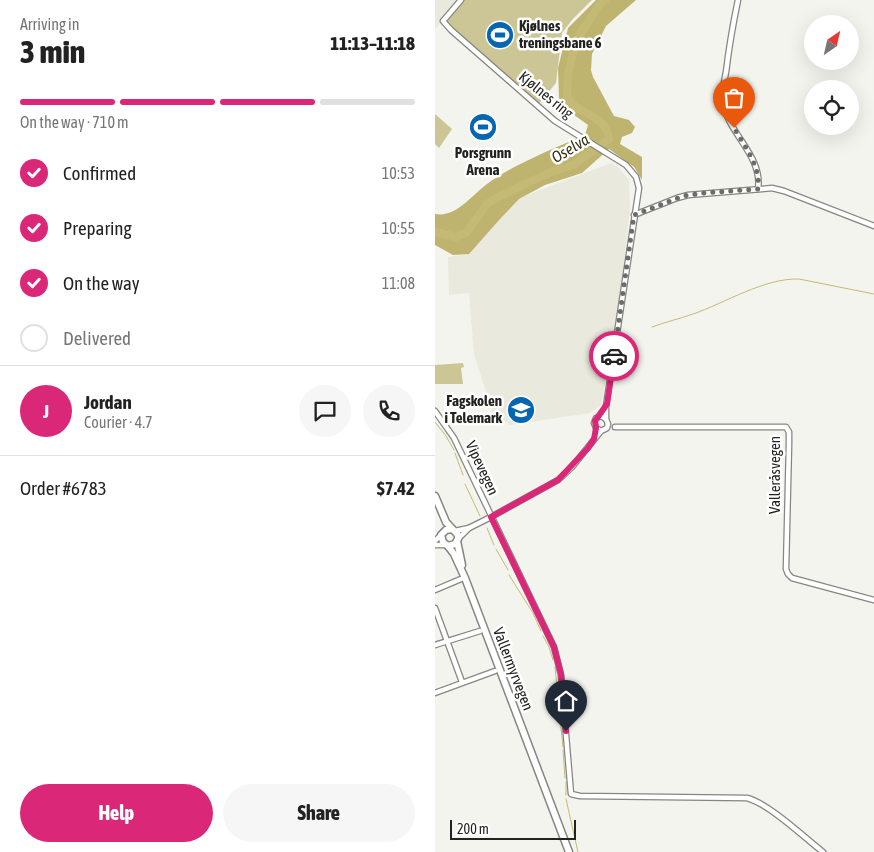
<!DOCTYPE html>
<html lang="en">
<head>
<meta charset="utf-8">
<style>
  body { margin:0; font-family:"Asap Condensed",sans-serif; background:#f6f6f6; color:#222; height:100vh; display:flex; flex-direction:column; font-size:19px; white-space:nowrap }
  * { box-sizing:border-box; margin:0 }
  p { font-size:16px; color:#767676 }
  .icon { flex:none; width:28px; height:28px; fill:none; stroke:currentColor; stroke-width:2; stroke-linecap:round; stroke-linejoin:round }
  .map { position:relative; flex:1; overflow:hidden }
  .side { display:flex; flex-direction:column; background:#fff; width:435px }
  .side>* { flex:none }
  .needle { width:32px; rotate:34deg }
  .controls { position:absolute; left:369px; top:15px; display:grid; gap:10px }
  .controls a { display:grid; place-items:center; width:55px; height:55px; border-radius:50%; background:#fff; box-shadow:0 5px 20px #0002; font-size:25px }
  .scale { position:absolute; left:15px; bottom:12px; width:126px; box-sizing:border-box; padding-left:5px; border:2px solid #222220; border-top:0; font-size:14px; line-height:18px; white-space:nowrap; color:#222220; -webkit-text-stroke:4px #fff; paint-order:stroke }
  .pin { position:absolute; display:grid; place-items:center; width:42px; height:42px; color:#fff; margin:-51px -21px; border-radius:50% 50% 50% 0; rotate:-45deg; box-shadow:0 0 5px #0007 }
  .pin .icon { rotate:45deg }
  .courier { position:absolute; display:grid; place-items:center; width:50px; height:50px; margin:-25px; border:4px solid #db2777; border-radius:50%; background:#fff; color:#222; box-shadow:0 1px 6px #0007 }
  .overview em { font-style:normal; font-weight:800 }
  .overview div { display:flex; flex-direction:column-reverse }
  .overview { display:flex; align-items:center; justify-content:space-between; height:85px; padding:0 20px }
  h1 { font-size:32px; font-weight:800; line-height:38px }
  .bar { display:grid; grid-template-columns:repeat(4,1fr); gap:8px 5px; align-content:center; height:60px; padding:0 20px }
  .bar i { height:6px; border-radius:4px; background:#e0e0e0 }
  .bar .on { background:#db2777 }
  .bar p { grid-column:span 4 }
  .line { display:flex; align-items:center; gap:12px; padding:0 20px; border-top:1px solid #e0e0e0 }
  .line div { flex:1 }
  .round { display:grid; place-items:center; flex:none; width:52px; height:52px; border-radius:26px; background:#f6f6f6 }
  ol { padding:0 20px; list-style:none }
  li { display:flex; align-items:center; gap:15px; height:55px }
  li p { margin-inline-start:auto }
  li .icon { padding:5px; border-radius:50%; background:#db2777; color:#fff; stroke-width:4 }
  li:last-child { color:#767676 }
  li i { width:28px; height:28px; border:2px solid #e0e0e0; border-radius:50% }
  .action { display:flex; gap:10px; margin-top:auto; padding:10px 20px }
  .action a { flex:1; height:58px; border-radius:30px; background:#db2777; color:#fff; font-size:20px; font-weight:800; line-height:58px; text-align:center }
  .action a+a { background:#f6f6f6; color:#222 }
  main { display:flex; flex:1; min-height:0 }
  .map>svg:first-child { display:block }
</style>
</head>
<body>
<main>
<section class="side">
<div class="overview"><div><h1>3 min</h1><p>Arriving in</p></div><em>11:13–11:18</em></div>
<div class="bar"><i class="on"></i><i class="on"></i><i class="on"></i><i></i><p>On the way · 710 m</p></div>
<ol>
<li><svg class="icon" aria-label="check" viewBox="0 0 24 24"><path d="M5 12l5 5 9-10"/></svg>Confirmed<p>10:53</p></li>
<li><svg class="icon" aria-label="check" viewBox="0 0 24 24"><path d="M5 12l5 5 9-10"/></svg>Preparing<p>10:55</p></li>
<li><svg class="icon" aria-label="check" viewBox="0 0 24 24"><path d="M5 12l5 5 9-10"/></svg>On the way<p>11:08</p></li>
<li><i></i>Delivered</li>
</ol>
<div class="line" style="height:90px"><b class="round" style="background:#db2777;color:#fff">J</b><div><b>Jordan</b><p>Courier · 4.7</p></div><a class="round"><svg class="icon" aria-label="chat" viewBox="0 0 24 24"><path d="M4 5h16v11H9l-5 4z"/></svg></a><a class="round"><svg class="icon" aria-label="phone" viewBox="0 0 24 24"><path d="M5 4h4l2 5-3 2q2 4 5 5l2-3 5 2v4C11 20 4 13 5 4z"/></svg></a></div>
<div class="line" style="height:65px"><div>Order #6783</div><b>$7.42</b></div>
<div class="action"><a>Help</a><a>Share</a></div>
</section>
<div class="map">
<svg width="439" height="852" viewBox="0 0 439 852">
  <rect width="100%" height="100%" fill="#f4f4ef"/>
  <!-- built -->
  <g fill="#eae9dd">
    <path d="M 0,0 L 26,0 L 0,29 Z"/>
    <path d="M 176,163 L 183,167 L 194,180 L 195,208 L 189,265 L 174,366 L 166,405 L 155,413 L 75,425 L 58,414 L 39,354 L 34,293 L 14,295 L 13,257 L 33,254 L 79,200 Z"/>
  </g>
  <!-- green -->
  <g fill="#ccc697">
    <path d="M 26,0 L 157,0 L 137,20 L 127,33 L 121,83 L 102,106 L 8,21 Z"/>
    <path d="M 0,114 L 17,129 L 4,148 L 0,144 Z"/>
    <path d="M 28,363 L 29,367 L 26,368 L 28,384 L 0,384 L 0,365 Z"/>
  </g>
  <!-- forest -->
  <path fill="#beb470" d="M 161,0 L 201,0 L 171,26 L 157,54 L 156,70 L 158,77 L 179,116 L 194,120 L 200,127 L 197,133 L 187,137 L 185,144 L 207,157 L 207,180 L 199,167 L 174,149 L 147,173 L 110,185 L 84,199 L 65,219 L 34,254 L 18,255 L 0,245 L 0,214 C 21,218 37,195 52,184 C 77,165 120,148 150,135 L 153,125 L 128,107 L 124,98 L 123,68 L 133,28 Z"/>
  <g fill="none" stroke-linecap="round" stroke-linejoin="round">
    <!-- stream -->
    <g stroke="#c4ba76" stroke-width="1">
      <path d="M 217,327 C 230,322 244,319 258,314 C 290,303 329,278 364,279 L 439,294"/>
      <path d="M 0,422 L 11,436 L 19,450"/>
      <path d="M 20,453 L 28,475"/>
      <path d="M 30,484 L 45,516"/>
      <path d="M 52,528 L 59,545"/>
      <path d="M 61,549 L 73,570"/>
      <path d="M 74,575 L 98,613 L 106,631"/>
      <path d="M 108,636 L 114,647 L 118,660"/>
      <path d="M 120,667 L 125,714"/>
      <path d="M 125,718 L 128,747"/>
      <path d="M 128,750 L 130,778"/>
      <path d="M 131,782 L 131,795"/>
      <path d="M 131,799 L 143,852"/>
    </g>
    <!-- river -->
    <path stroke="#c4ba76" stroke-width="8" d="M 0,232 L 21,237 L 32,232 L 52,204 L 65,196 L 116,172 L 138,165 L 174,139 C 172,120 155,116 141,107 C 137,104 135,101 132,97 L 133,74 L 141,40 L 165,4 L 170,0"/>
    <defs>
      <g id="street">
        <path d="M 26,0 L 8,21 L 16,30 L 120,121 L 191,165 L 201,177 L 204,188 L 171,406 L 171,419"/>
        <path d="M 303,0 C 298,24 294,47 291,72 C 289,82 286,95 289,106 C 295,135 328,157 323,189"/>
        <path d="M 199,215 L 242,198 L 253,195 L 327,189 L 337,188 L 349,191 L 439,226"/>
        <path d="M 0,411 L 19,438 L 119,647 L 126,675 L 136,794 L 145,796 L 312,798 C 333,803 370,838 388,852"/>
        <path d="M 180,427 L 351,427 L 354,432 L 354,444 L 351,569 L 353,574 L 357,578 L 439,600"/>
        <path d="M 20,531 L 34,528 L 56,517 L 123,480 L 137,467 L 166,431 L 172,428 L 173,424 L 171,419 L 166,416 L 161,418 L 159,423 L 161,428 L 166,431"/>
        <path d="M 23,539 L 34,528"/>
        <path d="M 0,541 L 6,535"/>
        <path d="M 0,545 L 11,545"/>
        <path d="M 0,590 L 26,579"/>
        <path d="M 0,608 L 27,682"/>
        <path d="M 0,645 L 45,631"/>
        <path d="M 0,693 L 60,671"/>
      </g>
      <g id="primary">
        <path d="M 0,496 L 11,522 L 23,535 L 23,539 L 20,544 L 13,546 L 8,542 L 6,535 L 11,530 L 17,529"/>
        <path d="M 22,541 L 27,565"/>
        <path d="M 13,546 L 19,554 L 30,578 L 134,852"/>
      </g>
    </defs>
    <!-- street casing -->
    <use href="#street" stroke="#858581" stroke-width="7"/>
    <!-- primary casing -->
    <use href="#primary" stroke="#858581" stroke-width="9"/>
    <!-- street -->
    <use href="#street" stroke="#fff" stroke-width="4.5"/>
    <!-- primary -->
    <use href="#primary" stroke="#fff" stroke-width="6"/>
  </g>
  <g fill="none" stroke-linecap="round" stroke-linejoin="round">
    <!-- done -->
    <path stroke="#6c6c68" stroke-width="5" stroke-dasharray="0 9" d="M 179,356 L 199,215 L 248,196 L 269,193 L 323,189 C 326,167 310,147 299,128"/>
    <!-- route -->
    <path stroke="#db2777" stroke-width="6" d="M 131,731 L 126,674 L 119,647 L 56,517 L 123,480 L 153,448 L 159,439 L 161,428 L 160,421 L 172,404 L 179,356"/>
  </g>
  <!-- icons -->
  <defs>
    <symbol id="stadium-disc" viewBox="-11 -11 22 22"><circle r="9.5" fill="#0665b2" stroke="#fff"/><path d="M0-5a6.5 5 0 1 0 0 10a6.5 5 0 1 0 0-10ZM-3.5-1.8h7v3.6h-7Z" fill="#fff"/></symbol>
    <symbol id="school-disc" viewBox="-11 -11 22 22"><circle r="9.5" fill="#0665b2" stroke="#fff"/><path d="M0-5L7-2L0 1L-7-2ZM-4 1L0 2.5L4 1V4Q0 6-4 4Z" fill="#fff"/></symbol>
  </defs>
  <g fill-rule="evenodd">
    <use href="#stadium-disc" x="49" y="19" width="32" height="32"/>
    <use href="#stadium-disc" x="32" y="111" width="32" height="32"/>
    <use href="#school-disc" x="70" y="394" width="32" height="32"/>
  </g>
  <g text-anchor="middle" stroke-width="5" stroke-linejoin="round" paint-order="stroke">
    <!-- poi labels -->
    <g font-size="15" font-weight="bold" fill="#222220" stroke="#fff" text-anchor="start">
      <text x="84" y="31">Kjølnes<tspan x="84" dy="17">treningsbane 6</tspan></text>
      <text x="48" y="158" text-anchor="middle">Porsgrunn<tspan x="48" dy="17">Arena</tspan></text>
      <text x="67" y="406" text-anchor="end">Fagskolen<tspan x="67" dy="17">i Telemark</tspan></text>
    </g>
    <!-- street labels -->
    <g font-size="15" fill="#222220" stroke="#fff">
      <text transform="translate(111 95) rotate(39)" y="5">Kjølnes ring</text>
      <text transform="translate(47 468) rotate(65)" y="5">Vipevegen</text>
      <text transform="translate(340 475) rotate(-90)" y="5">Valleråsvegen</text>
      <text transform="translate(78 669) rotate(69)" y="5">Vallermyrvegen</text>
    </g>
    <!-- water labels -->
    <g font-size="16" font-style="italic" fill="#353112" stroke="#fff">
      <text transform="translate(135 148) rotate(-31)" y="6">Oselva</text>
    </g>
  </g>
</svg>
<div class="controls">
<a><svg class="needle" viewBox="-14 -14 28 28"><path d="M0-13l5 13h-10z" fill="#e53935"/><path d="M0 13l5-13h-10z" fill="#767676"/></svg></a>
<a><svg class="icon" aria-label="locate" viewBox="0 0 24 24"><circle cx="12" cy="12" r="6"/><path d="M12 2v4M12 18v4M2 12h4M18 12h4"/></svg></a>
</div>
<div class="scale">200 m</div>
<div class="pin" style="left:299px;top:128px;background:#ea580c"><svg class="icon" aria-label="bag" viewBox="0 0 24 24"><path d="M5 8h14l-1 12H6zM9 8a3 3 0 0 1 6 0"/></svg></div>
<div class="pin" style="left:131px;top:731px;background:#1f2937"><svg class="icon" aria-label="home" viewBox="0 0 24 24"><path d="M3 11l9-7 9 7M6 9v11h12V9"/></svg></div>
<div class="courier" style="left:179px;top:356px"><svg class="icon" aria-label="car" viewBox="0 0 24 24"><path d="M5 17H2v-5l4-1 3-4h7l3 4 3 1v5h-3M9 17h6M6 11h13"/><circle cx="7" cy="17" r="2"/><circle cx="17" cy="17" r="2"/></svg></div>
</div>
</main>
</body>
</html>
